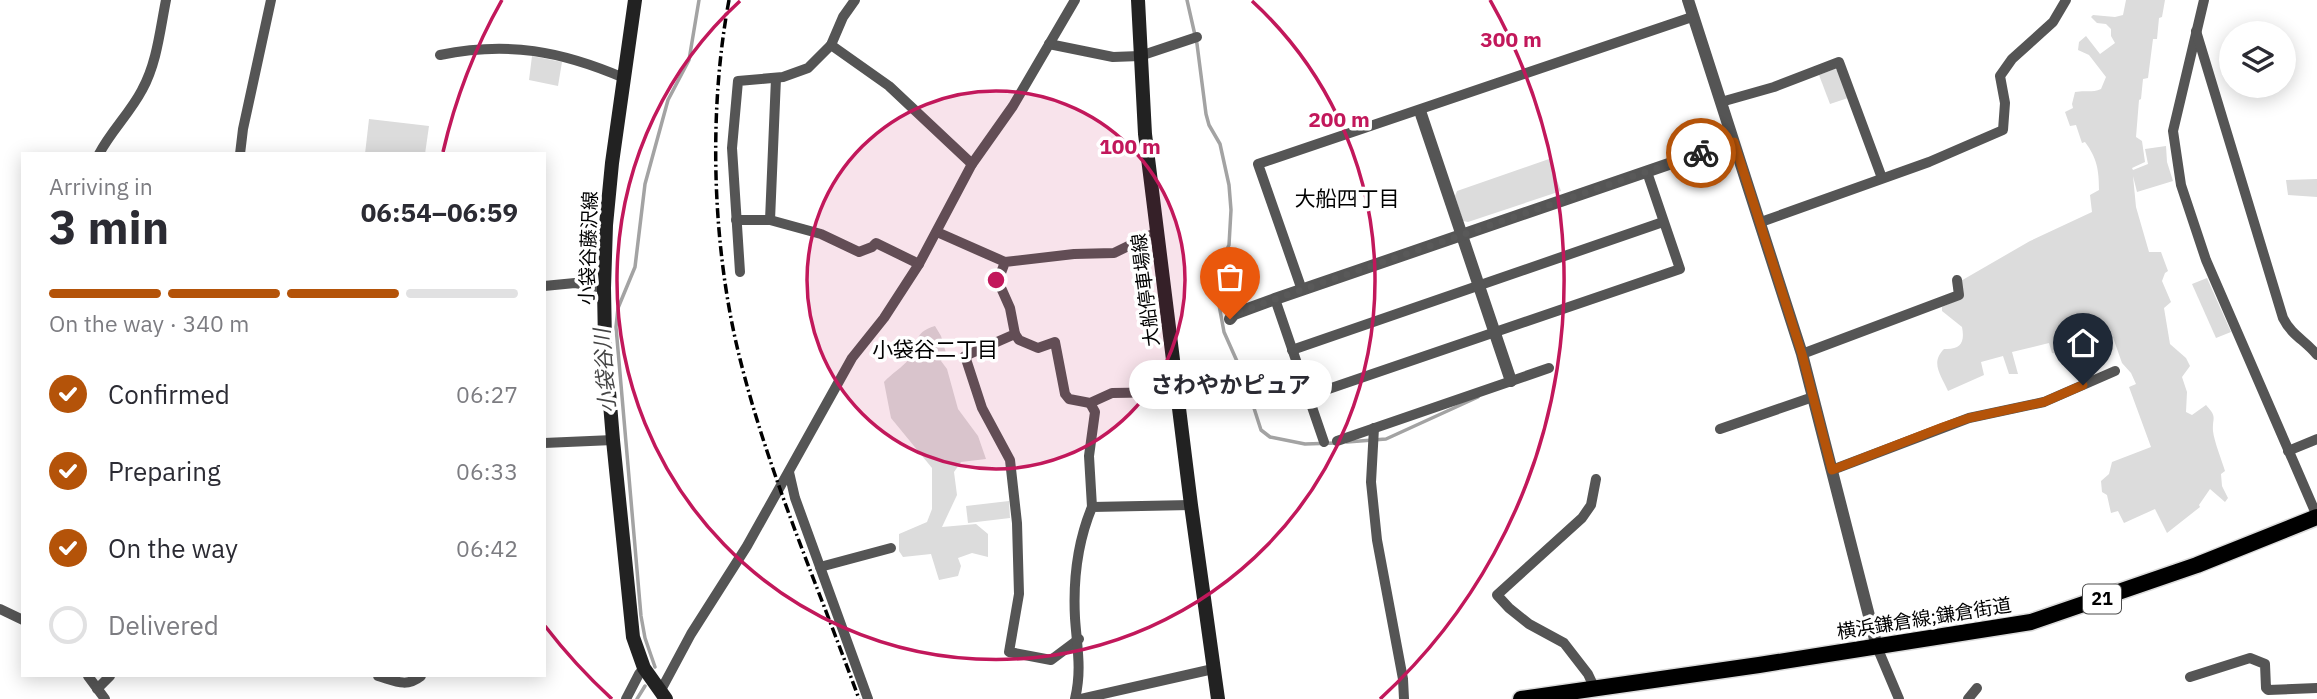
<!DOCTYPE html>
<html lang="en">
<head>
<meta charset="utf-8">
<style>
  body { margin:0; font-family:"IBM Plex Sans","Noto Sans JP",sans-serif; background:#f7f7f7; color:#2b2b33; height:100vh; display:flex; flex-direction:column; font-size:26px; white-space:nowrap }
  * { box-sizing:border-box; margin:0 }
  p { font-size:23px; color:#7c7c81 }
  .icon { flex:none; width:38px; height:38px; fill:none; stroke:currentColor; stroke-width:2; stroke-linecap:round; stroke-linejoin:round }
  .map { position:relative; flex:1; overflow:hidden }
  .panel { position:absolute; left:21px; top:152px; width:525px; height:525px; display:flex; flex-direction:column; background:#fff; border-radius:0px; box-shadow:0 4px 18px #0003 }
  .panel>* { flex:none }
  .buttons { position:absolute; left:2219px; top:21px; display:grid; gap:14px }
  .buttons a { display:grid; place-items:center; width:77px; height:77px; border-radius:50%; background:#fff; box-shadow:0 4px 18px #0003; font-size:35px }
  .pin { position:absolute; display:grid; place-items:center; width:60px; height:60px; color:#fff; margin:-72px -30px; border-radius:50% 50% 50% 0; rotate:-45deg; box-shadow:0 0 7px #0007 }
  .pin .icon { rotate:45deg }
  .courier { position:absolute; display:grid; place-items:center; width:70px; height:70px; margin:-35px; border:5px solid #b45309; border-radius:50%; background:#fff; color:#222; box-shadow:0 2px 9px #0007 }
  .bubble { position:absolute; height:49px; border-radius:24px; background:#fff; box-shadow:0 4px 18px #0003; font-size:23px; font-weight:700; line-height:49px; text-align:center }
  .head em { font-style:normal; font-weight:700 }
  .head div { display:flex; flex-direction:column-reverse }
  .head { display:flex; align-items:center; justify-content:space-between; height:119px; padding:0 28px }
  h1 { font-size:46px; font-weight:700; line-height:52px }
  .bar { display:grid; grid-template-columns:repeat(4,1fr); gap:10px 7px; align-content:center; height:84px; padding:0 28px }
  .bar i { height:9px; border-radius:5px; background:#e1e1e2 }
  .bar .on { background:#b45309 }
  .bar p { grid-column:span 4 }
  ol { padding:0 28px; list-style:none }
  li { display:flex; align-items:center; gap:21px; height:77px }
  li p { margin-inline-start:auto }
  li .icon { padding:7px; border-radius:50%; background:#b45309; color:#fff; stroke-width:4 }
  li:last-child { color:#7c7c81 }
  li i { width:38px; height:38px; border:4px solid #e1e1e2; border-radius:50% }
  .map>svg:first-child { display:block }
</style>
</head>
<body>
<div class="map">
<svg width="2317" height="699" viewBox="0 0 2317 699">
  <rect width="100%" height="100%" fill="#fff"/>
  <!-- green -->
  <g fill="#dcdcdc">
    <path d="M 2126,0 L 2165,0 L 2162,17 L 2159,18 L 2157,39 L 2153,39 L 2148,78 L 2143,79 L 2141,99 L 2139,100 L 2136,137 L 2142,141 L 2145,162 L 2132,168 L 2133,170 L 2148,164 L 2145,149 L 2166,146 L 2167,162 L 2173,181 L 2137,192 L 2133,176 L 2136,207 L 2149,252 L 2161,252 L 2168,271 L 2165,273 L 2162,281 L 2171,302 L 2164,308 L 2170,344 L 2186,358 L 2190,366 L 2182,377 L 2187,392 L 2186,412 L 2192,415 L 2206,405 C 2218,418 2212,417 2213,431 C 2214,441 2222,461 2225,471 L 2221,474 L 2222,486 L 2228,498 L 2225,502 L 2210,489 L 2199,505 L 2200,507 L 2167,533 L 2155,509 L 2124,523 L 2118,511 L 2111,513 L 2107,495 L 2102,492 L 2101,481 L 2109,474 L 2112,462 L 2151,447 L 2129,387 L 2136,384 L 2131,373 L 2122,363 L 2110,329 L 2091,335 L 2093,344 L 2082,354 L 2064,355 L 2052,353 L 2049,343 L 2012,352 L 2018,374 L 2009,374 L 2003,356 L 1981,362 L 1984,375 L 1948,391 C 1941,375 1930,363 1944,349 C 1961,350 1965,342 1962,327 L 1942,311 L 1942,307 L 1962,298 L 1959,282 L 2030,241 L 2092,212 L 2090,195 L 2099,190 C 2099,170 2097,158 2085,142 L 2082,143 L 2076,125 L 2070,126 L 2065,112 L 2073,108 L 2072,104 L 2075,92 C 2085,90 2092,93 2101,89 L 2106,77 L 2089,55 L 2078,50 L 2079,42 L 2086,36 L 2100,54 L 2115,43 L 2111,36 L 2111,29 L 2106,24 L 2097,23 L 2091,17 L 2093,15 L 2115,17 L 2123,15 Z"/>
    <path d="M 532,56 L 562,62 L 558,86 L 529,80 Z"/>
    <path d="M 1835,69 L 1838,71 L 1848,98 L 1830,104 L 1819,75 Z"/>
    <path d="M 369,119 L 429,126 L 425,154 L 365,154 Z"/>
    <path d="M 1549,159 L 1561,191 L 1468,222 L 1463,221 L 1455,196 L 1457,191 Z"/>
    <path d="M 2317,179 L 2317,197 L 2288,195 L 2286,180 Z"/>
    <path d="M 2207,278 L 2231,332 L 2216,338 L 2192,284 Z"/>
    <path d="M 935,326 L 941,336 L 946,353 L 941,361 L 947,369 L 958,409 L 978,436 L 986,459 L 961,462 L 954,472 L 957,495 L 942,527 L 976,524 L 988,534 L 988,557 L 972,553 L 958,558 L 961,566 L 958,576 L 939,580 L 931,554 L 903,557 L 899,551 L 899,534 L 927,522 L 932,509 L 932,468 L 891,418 L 884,382 C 891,374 903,367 909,359 C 920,343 912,333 935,326 Z"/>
    <path d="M 1009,501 L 1010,518 L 968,523 L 966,506 Z"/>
  </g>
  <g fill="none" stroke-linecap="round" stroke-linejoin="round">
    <!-- stream -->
    <g stroke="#a3a3a3" stroke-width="3.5">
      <path d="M 1187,0 L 1197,44 L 1206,114 L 1209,125 L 1220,144 L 1229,185 L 1231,210 L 1229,245 L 1217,269 L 1217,294 L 1224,332 L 1244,377 L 1261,430 L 1270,437 L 1305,444 L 1336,443"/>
      <path d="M 1347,442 L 1386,439 L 1478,397"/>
      <path d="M 655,667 L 645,638 L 641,616 L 616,327 L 618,308 L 635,267 L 645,184 L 668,100 L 689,60 L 699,0"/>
      <path d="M 637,699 L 645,686"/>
    </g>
    <defs>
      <path id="primary" d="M 1521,699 L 1759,665 L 2031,622 L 2197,565 L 2317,517"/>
    </defs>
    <!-- primary casing -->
    <use href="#primary" stroke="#dbdbdb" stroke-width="19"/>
    <!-- minor -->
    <g stroke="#555" stroke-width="10">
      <path d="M 2204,0 L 2173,131 L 2181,185 L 2206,260 L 2317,516"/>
      <path d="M 2196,31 L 2283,318 C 2292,336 2305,340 2317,355"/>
      <path d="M 1049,44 L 1113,57 L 1140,56 L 1197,37"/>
      <path d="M 831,45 L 889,86 L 972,164"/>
      <path d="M 440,55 C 508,41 561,51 624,78"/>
      <path d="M 1721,102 L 1774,87 L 1839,62 L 1882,178"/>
      <path d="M 99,154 C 111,131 130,113 142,90 C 157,63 160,30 166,0"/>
      <path d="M 240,154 L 243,129 L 271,0"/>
      <path d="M 736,220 L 770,220 L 821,234 L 859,252 L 872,247 L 876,243 L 919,264"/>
      <path d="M 770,220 L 776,78"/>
      <path d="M 1761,222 L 1929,162 L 2003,130 L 2005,103 L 2000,76 L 2012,59 L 2053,22 L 2066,0"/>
      <path d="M 937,232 L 1005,262"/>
      <path d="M 740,272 L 732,148 L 738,81 L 783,77 L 808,68 L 831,45 L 843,17 L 855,0"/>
      <path d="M 544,286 L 575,283 L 604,288"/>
      <path d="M 1302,290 L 1258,164 L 1692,17"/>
      <path d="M 1275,299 L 1324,442"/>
      <path d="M 1015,334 L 1019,340 L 1038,348 L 1055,342 L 1065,394 L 1069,399 L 1090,403 L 1112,393 L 1177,392"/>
      <path d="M 1292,350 L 1663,222"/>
      <path d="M 1802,354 L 1959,295 L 1957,280"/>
      <path d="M 1308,396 L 1680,269 L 1647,172"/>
      <path d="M 1090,403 L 1095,412 L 1089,456 L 1092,507"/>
      <path d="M 1374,428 L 1371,482 L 1377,540 L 1403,679 L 1404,699"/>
      <path d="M 1720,429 L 1813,397"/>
      <path d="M 1337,441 L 1549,368"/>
      <path d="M 544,443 L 613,440"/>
      <path d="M 2288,451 L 2317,439"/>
      <path d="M 1832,470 L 1969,418 L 2044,402 L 2115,371"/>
      <path d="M 789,472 L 795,498 L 868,699"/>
      <path d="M 820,567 L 891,548"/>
      <path d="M 0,609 L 23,620"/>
      <path d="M 1079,639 L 1051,660 L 1009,652 L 1019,594 L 1017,523 L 1010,460 L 982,408 L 965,356 L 1015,334 L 1010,308 L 998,281 L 1005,262 L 1074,254 L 1114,253 L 1157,232"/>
      <path d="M 1877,647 L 1899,699"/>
      <path d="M 88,676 L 105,699"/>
      <path d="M 378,676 C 395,681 406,688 421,676"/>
      <path d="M 2190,677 L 2250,658 L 2265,664 L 2266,688 L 2268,690 L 2317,688"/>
      <path d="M 97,689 L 110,676"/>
      <path d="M 1595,689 L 1588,674 L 1564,643 L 1529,624 L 1509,608 L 1497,595 L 1582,518 L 1591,505 L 1596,479"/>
      <path d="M 661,690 L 691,634 L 747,546 L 852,358 L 884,318 L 919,264 L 972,164 L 1013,106 L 1075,0"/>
      <path d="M 626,699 L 639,674 L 644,668"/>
      <path d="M 1075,699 C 1082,669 1077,648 1075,618 C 1073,580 1077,543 1092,507 L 1191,505"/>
      <path d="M 1081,699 L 1213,669"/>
      <path d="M 1968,699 L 1977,688"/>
    </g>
    <!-- tertiary -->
    <g stroke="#555" stroke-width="12">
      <path d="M 1688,0 L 1802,354 L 1877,647"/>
      <path d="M 1420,111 L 1511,381"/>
      <path d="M 1230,319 L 1234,314 L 1275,299 L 1733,142"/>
    </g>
    <!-- secondary -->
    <g stroke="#222" stroke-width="14">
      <path d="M 635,0 L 612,163 L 606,225 L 604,288 L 605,343 L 613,440 L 633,637 L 644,668 L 666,699"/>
      <path d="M 1138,0 L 1145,134 L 1191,505 L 1218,699"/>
    </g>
    <!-- primary -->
    <use href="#primary" stroke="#000" stroke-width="16"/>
    <!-- rail -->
    <path stroke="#000" stroke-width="3.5" stroke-dasharray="10 3.5 2 3.5" stroke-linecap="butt" d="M 729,0 C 708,112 712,248 740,359 C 769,475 818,586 859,699"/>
  </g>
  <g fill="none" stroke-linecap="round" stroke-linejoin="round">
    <!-- done -->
    <path stroke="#595959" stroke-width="7" stroke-dasharray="0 12.6" d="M 1230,319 L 1234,314 L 1275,299 L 1701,153"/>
    <!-- route -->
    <path stroke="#b45309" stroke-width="9" d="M 1701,153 L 1734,142 L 1802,354 L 1832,470 L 1943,427 L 1969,418 L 2044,402 L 2083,385"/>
  </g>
  <!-- distance rings -->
  <circle cx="996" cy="280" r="189" fill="#c2185b" fill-opacity=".12"/>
  <g fill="none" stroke="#c2185b" stroke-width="3.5">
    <circle cx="996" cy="280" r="189"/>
    <path d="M1252 1A379 379 0 1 1 740 1"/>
    <path d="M612 699A568 568 0 0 1 545 626M443 152A568 568 0 0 1 502 0M1490 0A568 568 0 0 1 1380 699"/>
  </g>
  <g text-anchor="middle" stroke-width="7" stroke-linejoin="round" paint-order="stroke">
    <!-- shield labels -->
    <rect fill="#fff" stroke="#4c4c4c" stroke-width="2" x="2083" y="584.5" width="38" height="29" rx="5"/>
    <g font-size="18" font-weight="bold" fill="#000">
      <text x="2102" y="605">21</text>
    </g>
    <!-- street labels -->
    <g font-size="19" fill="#000" stroke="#fff">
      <text transform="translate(588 248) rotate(-88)" y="7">小袋谷藤沢線</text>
      <text transform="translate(1145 290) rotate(-97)" y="7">大船停車場線</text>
      <text transform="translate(1924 618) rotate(-9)" y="7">横浜鎌倉線;鎌倉街道</text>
    </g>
    <!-- neighbourhood labels -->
    <g font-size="21" fill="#000" stroke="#fff">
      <text x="1347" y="206">大船四丁目</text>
      <text x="935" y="357">小袋谷二丁目</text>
    </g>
    <!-- water labels -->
    <g font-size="21" font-style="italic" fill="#444" stroke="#fff">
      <text transform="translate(605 371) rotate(-94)" y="7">小袋谷川</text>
    </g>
  </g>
  <circle cx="996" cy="280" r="10" fill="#c2185b" stroke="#fff" stroke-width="3.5"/>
  <g font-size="21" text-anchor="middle" font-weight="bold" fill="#c2185b" stroke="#fff" stroke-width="7" stroke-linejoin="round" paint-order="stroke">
    <text x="1511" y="47">300 m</text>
    <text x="1339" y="127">200 m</text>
    <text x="1130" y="154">100 m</text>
  </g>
</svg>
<div class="buttons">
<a><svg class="icon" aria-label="layers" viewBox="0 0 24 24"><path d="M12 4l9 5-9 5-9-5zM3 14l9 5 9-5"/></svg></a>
</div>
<div class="pin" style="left:1230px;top:319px;background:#ea580c"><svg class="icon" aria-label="bag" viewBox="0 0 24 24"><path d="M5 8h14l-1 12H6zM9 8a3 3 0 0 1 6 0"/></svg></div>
<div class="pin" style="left:2083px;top:385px;background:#1f2937"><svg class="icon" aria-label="home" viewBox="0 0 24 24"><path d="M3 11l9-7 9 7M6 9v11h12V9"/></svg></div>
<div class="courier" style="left:1701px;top:153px"><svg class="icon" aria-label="bike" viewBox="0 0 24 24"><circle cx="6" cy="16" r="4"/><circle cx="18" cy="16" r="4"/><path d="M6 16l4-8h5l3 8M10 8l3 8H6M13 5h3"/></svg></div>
<div class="bubble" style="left:1129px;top:360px;width:203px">さわやかピュア</div>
<section class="panel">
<div class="head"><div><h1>3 min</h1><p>Arriving in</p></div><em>06:54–06:59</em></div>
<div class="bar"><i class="on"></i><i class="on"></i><i class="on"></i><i></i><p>On the way · 340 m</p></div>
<ol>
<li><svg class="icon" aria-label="check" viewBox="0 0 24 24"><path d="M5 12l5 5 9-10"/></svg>Confirmed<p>06:27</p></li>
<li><svg class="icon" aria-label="check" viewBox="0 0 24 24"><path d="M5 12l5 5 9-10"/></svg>Preparing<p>06:33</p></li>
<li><svg class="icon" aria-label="check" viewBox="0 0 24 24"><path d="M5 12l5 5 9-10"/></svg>On the way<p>06:42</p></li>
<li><i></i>Delivered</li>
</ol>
</section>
</div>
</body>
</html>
